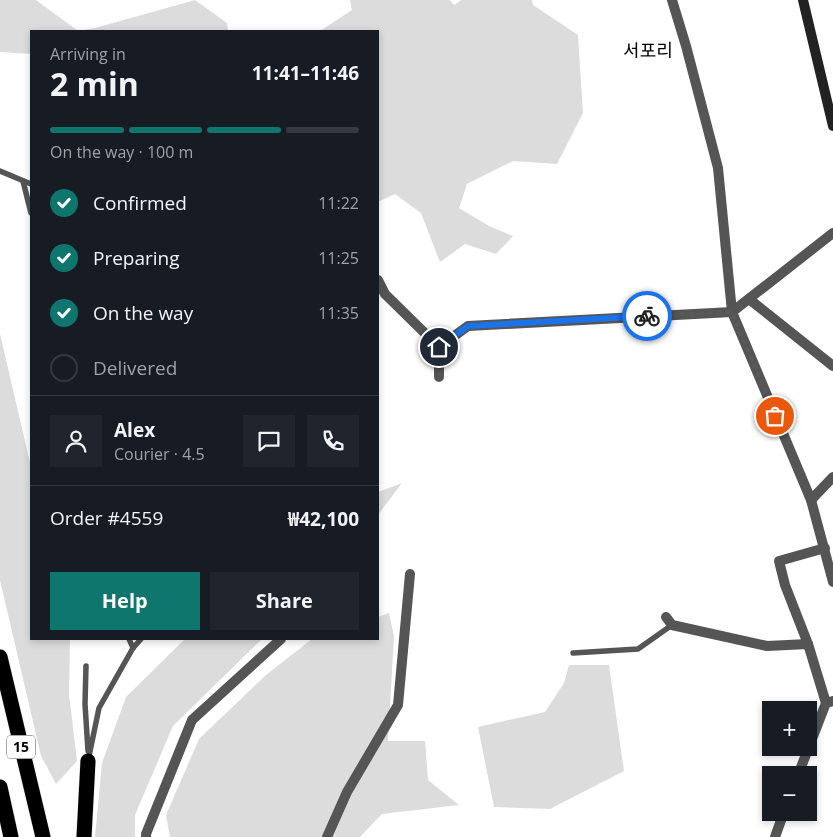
<!DOCTYPE html>
<html lang="en">
<head>
<meta charset="utf-8">
<style>
  body { margin:0; font-family:"Open Sans","Noto Sans KR",sans-serif; background:#20242c; color:#f1f3f6; height:100vh; display:flex; flex-direction:column; font-size:19px; white-space:nowrap }
  * { box-sizing:border-box; margin:0 }
  p { font-size:16px; color:#9ea1a6 }
  .icon { flex:none; width:28px; height:28px; fill:none; stroke:currentColor; stroke-width:2; stroke-linecap:round; stroke-linejoin:round }
  .map { position:relative; flex:1; overflow:hidden }
  .drawer { position:absolute; left:30px; top:30px; width:349px; height:610px; display:flex; flex-direction:column; background:#171b24; border-radius:0px; box-shadow:0 2px 8px #0003 }
  .drawer>* { flex:none }
  .buttons { position:absolute; left:762px; top:701px; display:grid; gap:10px }
  .buttons a { display:grid; place-items:center; width:55px; height:55px; border-radius:0px; background:#171b24; box-shadow:0 2px 8px #0003; font-size:25px }
  .pin { position:absolute; display:grid; place-items:center; width:42px; height:42px; color:#fff; margin:-21px; border:2px solid #fff; border-radius:50%; box-shadow:0 1px 5px #0007 }
  .courier { position:absolute; display:grid; place-items:center; width:50px; height:50px; margin:-25px; border:4px solid #1a73e8; border-radius:50%; background:#fff; color:#222; box-shadow:0 1px 6px #0007 }
  .head em { font-style:normal; font-weight:700 }
  .head div { display:flex; flex-direction:column-reverse }
  .head { display:flex; align-items:center; justify-content:space-between; height:85px; padding:0 20px }
  h1 { font-size:32px; font-weight:700; line-height:38px }
  .bar { display:grid; grid-template-columns:repeat(4,1fr); gap:8px 5px; align-content:center; height:60px; padding:0 20px }
  .bar i { height:6px; border-radius:4px; background:#363941 }
  .bar .active { background:#0f766e }
  .bar p { grid-column:span 4 }
  .line { display:flex; align-items:center; gap:12px; padding:0 20px; border-top:1px solid #363941 }
  .line div { flex:1 }
  .round { display:grid; place-items:center; flex:none; width:52px; height:52px; border-radius:0px; background:#20242c }
  ol { padding:0 20px; list-style:none }
  li { display:flex; align-items:center; gap:15px; height:55px }
  li p { margin-inline-start:auto }
  li .icon { padding:5px; border-radius:50%; background:#0f766e; color:#fff; stroke-width:4 }
  li:last-child { color:#9ea1a6 }
  li i { width:28px; height:28px; border:2px solid #363941; border-radius:50% }
  .button { display:flex; gap:10px; margin-top:auto; padding:10px 20px }
  .button a { flex:1; height:58px; border-radius:0px; background:#0f766e; color:#fff; font-size:20px; font-weight:700; line-height:58px; text-align:center }
  .button a+a { background:#20242c; color:#f1f3f6 }
  .map>svg:first-child { display:block }
</style>
</head>
<body>
<div class="map">
<svg width="833" height="837" viewBox="0 0 833 837">
  <rect width="100%" height="100%" fill="#fff"/>
  <!-- green -->
  <g fill="#dcdcdc">
    <path d="M 0,0 L 36,0 L 78,31 L 95,28 L 195,0 L 227,23 L 228,31 L 31,31 L 31,54 L 0,52 Z"/>
    <path d="M 350,0 L 450,0 L 454,5 L 461,0 L 532,0 L 533,5 L 578,35 L 583,113 L 557,164 L 513,161 L 467,184 L 459,208 L 489,226 L 513,236 L 496,254 L 465,244 L 440,262 L 421,213 L 395,194 L 378,202 L 378,31 L 320,31 L 352,10 Z"/>
    <path d="M 0,334 L 31,467 L 31,639 L 70,639 L 69,694 L 77,761 L 56,784 L 41,756 L 0,580 Z"/>
    <path d="M 402,483 L 378,515 L 378,492 Z"/>
    <path d="M 389,613 L 394,636 L 388,741 L 425,741 L 428,780 L 459,805 L 382,814 L 360,837 L 170,837 L 166,815 L 199,739 L 266,675 L 312,639 L 378,639 L 378,617 Z"/>
    <path d="M 185,639 L 262,639 L 173,726 L 135,815 L 135,837 L 95,837 L 102,763 L 126,697 Z"/>
    <path d="M 569,665 L 609,665 L 624,771 L 550,809 L 494,807 L 478,727 L 545,712 L 564,683 Z"/>
  </g>
  <g fill="none" stroke-linecap="round" stroke-linejoin="round">
    <defs>
      <g id="highway">
        <path d="M 0,657 L 43,837"/>
        <path d="M 0,787 L 11,837"/>
        <path d="M 84,837 L 88,761"/>
      </g>
    </defs>
    <!-- highway casing -->
    <use href="#highway" stroke="#dbdbdb" stroke-width="16"/>
    <!-- lane -->
    <g stroke="#555" stroke-width="5.5">
      <path d="M 0,171 L 31,184"/>
      <path d="M 23,181 L 31,213"/>
      <path d="M 129,639 L 133,648"/>
      <path d="M 573,653 L 638,649 L 672,625"/>
      <path d="M 86,666 L 85,704 L 88,751"/>
      <path d="M 88,761 L 99,708 L 133,648 L 141,639"/>
    </g>
    <!-- street -->
    <g stroke="#555" stroke-width="10">
      <path d="M 672,0 L 686,46 L 718,168 L 732,312 L 811,500 L 833,582"/>
      <path d="M 378,280 L 385,294 L 439,347"/>
      <path d="M 749,299 L 833,366"/>
      <path d="M 439,377 L 439,347 L 468,326 L 732,312 L 833,233"/>
      <path d="M 811,500 L 833,477"/>
      <path d="M 825,548 L 779,561 L 785,585 L 808,644 L 826,703"/>
      <path d="M 666,617 L 672,625 L 767,646 L 808,644"/>
      <path d="M 798,775 L 826,703 L 833,701"/>
      <path d="M 146,837 L 146,834 L 192,720 L 281,639"/>
      <path d="M 327,837 L 347,792 L 398,705 L 410,574"/>
      <path d="M 775,837 L 784,812"/>
    </g>
    <!-- secondary -->
    <path stroke="#222" stroke-width="10" d="M 803,0 L 833,126"/>
    <!-- highway -->
    <use href="#highway" stroke="#000" stroke-width="15"/>
  </g>
  <g fill="none" stroke-linecap="round" stroke-linejoin="round">
    <!-- done -->
    <path stroke="#595959" stroke-width="5" stroke-dasharray="0 9" d="M 647,316 L 732,312 L 775,416"/>
    <!-- route -->
    <path stroke="#1a73e8" stroke-width="6" d="M 439,347 L 468,326 L 647,316"/>
  </g>
  <g text-anchor="middle" stroke-width="4" stroke-linejoin="round" paint-order="stroke">
    <!-- shield labels -->
    <rect fill="#fff" stroke="#4c4c4c" stroke-width="1" x="7" y="735.5" width="28" height="23" rx="4"/>
    <g font-size="14" font-weight="bold" fill="#000">
      <text x="21" y="752">15</text>
    </g>
    <!-- quarter labels -->
    <g font-size="18" fill="#000" stroke="#fff">
      <text x="648" y="57">서포리</text>
    </g>
  </g>
</svg>
<div class="buttons">
<a>+</a>
<a>−</a>
</div>
<div class="pin" style="left:775px;top:416px;background:#ea580c"><svg class="icon" aria-label="bag" viewBox="0 0 24 24"><path d="M5 8h14l-1 12H6zM9 8a3 3 0 0 1 6 0"/></svg></div>
<div class="pin" style="left:439px;top:347px;background:#1f2937"><svg class="icon" aria-label="home" viewBox="0 0 24 24"><path d="M3 11l9-7 9 7M6 9v11h12V9"/></svg></div>
<div class="courier" style="left:647px;top:316px"><svg class="icon" aria-label="bike" viewBox="0 0 24 24"><circle cx="6" cy="16" r="4"/><circle cx="18" cy="16" r="4"/><path d="M6 16l4-8h5l3 8M10 8l3 8H6M13 5h3"/></svg></div>
<section class="drawer">
<div class="head"><div><h1>2 min</h1><p>Arriving in</p></div><em>11:41–11:46</em></div>
<div class="bar"><i class="active"></i><i class="active"></i><i class="active"></i><i></i><p>On the way · 100 m</p></div>
<ol>
<li><svg class="icon" aria-label="check" viewBox="0 0 24 24"><path d="M5 12l5 5 9-10"/></svg>Confirmed<p>11:22</p></li>
<li><svg class="icon" aria-label="check" viewBox="0 0 24 24"><path d="M5 12l5 5 9-10"/></svg>Preparing<p>11:25</p></li>
<li><svg class="icon" aria-label="check" viewBox="0 0 24 24"><path d="M5 12l5 5 9-10"/></svg>On the way<p>11:35</p></li>
<li><i></i>Delivered</li>
</ol>
<div class="line" style="height:90px"><a class="round"><svg class="icon" aria-label="person" viewBox="0 0 24 24"><circle cx="12" cy="8" r="4"/><path d="M4 21q1-7 8-7t8 7"/></svg></a><div><b>Alex</b><p>Courier · 4.5</p></div><a class="round"><svg class="icon" aria-label="chat" viewBox="0 0 24 24"><path d="M4 5h16v11H9l-5 4z"/></svg></a><a class="round"><svg class="icon" aria-label="phone" viewBox="0 0 24 24"><path d="M5 4h4l2 5-3 2q2 4 5 5l2-3 5 2v4C11 20 4 13 5 4z"/></svg></a></div>
<div class="line" style="height:65px"><div>Order #4559</div><b>₩42,100</b></div>
<div class="button"><a>Help</a><a>Share</a></div>
</section>
</div>
</body>
</html>
